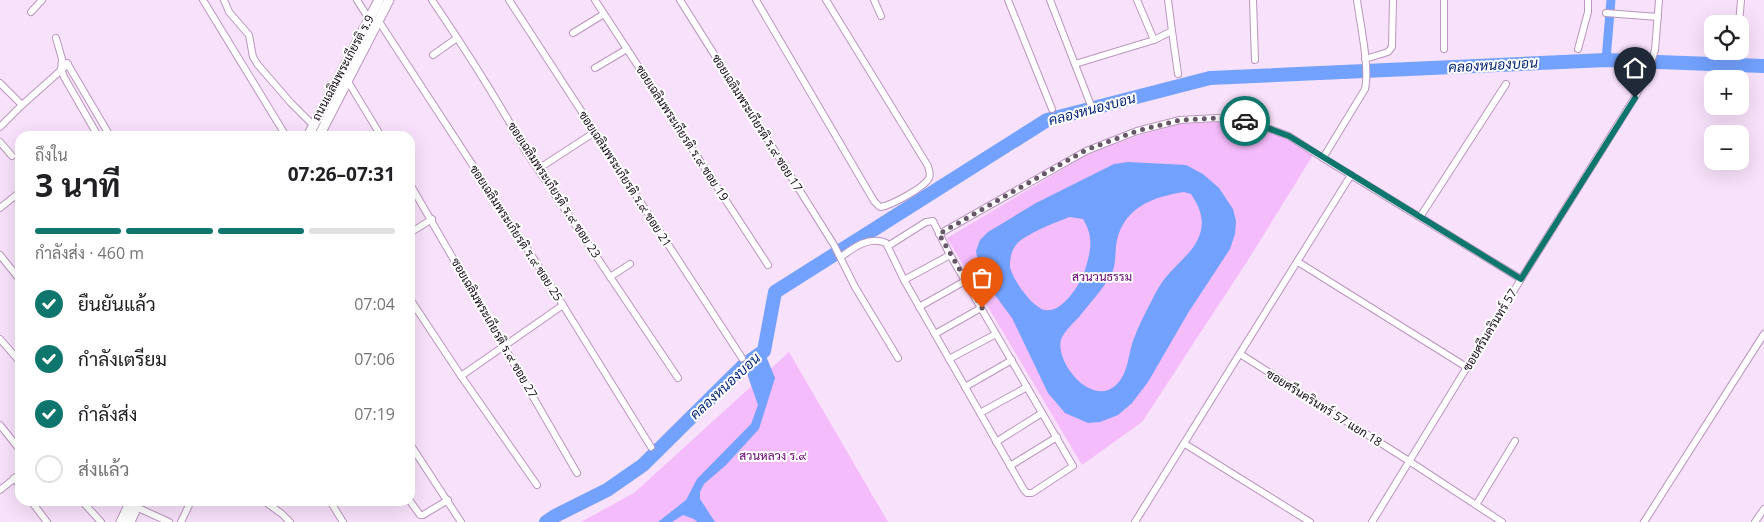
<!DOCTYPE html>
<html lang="th">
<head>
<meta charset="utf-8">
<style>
  body { margin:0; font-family:"Open Sans",Sarabun,sans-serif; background:#f2f2f2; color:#202124; height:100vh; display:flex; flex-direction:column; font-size:19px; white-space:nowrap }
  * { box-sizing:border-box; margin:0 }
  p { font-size:16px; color:#757577 }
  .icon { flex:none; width:28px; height:28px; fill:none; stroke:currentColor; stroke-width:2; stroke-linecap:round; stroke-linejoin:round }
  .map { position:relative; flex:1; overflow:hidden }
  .panel { position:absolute; left:15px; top:131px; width:400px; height:375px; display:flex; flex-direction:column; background:#fff; border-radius:15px; box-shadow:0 5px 20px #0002 }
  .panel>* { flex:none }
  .fabs { position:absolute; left:1704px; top:15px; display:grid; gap:10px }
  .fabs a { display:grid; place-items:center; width:45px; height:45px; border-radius:10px; background:#fff; box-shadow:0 5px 20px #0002; font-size:25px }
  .pin { position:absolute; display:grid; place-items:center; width:42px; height:42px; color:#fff; margin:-51px -21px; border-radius:50% 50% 50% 0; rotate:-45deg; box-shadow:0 0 5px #0007 }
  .pin .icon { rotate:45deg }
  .courier { position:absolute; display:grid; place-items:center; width:50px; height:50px; margin:-25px; border:4px solid #0f766e; border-radius:50%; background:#fff; color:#222; box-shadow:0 1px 6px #0007 }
  .summary em { font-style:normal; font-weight:700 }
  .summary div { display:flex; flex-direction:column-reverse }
  .summary { display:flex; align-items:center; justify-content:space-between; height:85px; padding:0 20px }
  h1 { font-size:32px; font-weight:700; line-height:38px }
  .bar { display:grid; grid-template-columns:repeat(4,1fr); gap:8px 5px; align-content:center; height:60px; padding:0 20px }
  .bar i { height:6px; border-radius:4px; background:#e0e0e0 }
  .bar .on { background:#0f766e }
  .bar p { grid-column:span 4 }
  ol { padding:0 20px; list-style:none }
  li { display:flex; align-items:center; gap:15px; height:55px }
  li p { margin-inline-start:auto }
  li .icon { padding:5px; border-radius:50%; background:#0f766e; color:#fff; stroke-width:4 }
  li:last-child { color:#757577 }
  li i { width:28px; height:28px; border:2px solid #e0e0e0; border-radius:50% }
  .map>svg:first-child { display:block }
</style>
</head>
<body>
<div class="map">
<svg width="1764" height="522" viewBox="0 0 1764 522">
  <rect width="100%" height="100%" fill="#f8e1fa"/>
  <!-- green -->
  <g fill="#f5bcfc">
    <path d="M 1216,122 L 1250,125 L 1286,138 L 1313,155 L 1250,257 L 1142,422 L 1082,465 L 947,238 L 1088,154 L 1137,136 L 1180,124 Z"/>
    <path d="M 789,352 L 888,522 L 581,522 L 634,493 Z"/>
  </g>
  <!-- water -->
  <g fill="#72a1fe" fill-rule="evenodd">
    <path d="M 1128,162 L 1186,165 L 1203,174 L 1219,188 L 1233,209 L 1236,221 L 1235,234 L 1230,249 L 1188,313 L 1148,382 L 1132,403 L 1118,415 L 1100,422 L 1088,423 L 1065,413 L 1048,393 L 1012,318 L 986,283 L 980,272 L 976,251 L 980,240 L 988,232 L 1036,203 L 1114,164 ZM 1184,192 L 1191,194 C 1198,204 1204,217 1201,230 C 1197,250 1178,262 1166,277 C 1160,284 1156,292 1152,300 C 1145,313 1138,327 1133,341 C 1128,356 1128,375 1115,386 C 1090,407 1052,359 1062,337 C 1066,330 1073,323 1079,317 C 1090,303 1102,290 1111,275 C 1116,265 1115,256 1116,246 C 1121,209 1151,197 1184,192 ZM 1070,217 L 1083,219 C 1094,237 1091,250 1085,270 C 1081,283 1062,314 1045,310 C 1033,308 1011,278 1010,266 C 1010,259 1011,251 1016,245 C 1023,235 1058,221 1070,217 Z"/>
    <path d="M 764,351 L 775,378 L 759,429 L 726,465 L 704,484 L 700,492 L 700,499 L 715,522 L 697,522 L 694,519 L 683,515 L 672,522 L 658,522 L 686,500 L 697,479 L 751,424 L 758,405 L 744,365 Z"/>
  </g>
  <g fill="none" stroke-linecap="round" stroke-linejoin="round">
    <!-- canal -->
    <path stroke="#72a1fe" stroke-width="9" d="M 1606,60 L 1611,0"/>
    <!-- river -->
    <path stroke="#72a1fe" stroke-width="14" d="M 546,522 L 555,516 L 607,490 L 643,465 L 744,365 L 764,351 L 775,292 L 1047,120 L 1210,78 L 1606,60 L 1764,66"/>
    <defs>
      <g id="street">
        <path d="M 203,0 L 286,136"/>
        <path d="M 224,0 L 229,12 L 249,35 L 253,57 L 258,65 L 291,103 L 313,125"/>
        <path d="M 357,0 L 369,19"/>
        <path d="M 432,0 C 465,49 497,98 525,150 L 678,378"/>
        <path d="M 509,0 L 742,358"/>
        <path d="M 595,0 L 768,265"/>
        <path d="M 680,0 L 834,245 L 855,287 L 898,358"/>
        <path d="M 756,0 L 874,201 L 880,207 L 885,206 C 896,202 924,188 929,178 C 931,174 929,171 928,166 L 826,0"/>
        <path d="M 874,0 L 881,16"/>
        <path d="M 1008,0 L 1052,109"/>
        <path d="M 1050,0 L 1090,103"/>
        <path d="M 1137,0 L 1154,40"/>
        <path d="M 1253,0 L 1255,60"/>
        <path d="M 1357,0 C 1360,23 1370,68 1365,89 L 1323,158 L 1521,279"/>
        <path d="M 1444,0 L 1444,49"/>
        <path d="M 31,12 L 42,0"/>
        <path d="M 1606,13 L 1658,17"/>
        <path d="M 378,20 L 543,273 L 651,447"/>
        <path d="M 1739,24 L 1741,0"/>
        <path d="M 1172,31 L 1178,74"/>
        <path d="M 573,33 L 604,14"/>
        <path d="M 56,38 L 62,59 L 61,69 L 64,77 L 98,136"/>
        <path d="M 1578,49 L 1588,12 L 1588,0"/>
        <path d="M 433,55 L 457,38"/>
        <path d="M 1365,59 L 1388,52 L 1392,47 L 1393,0"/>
        <path d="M 67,63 L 110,136"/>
        <path d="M 1075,64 L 1154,40 L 1172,31 L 1168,0"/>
        <path d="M 595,68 L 627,49"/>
        <path d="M 347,80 L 381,136"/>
        <path d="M 0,83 L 22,105"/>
        <path d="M 0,127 L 22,105 L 68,64"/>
        <path d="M 43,136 L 44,136"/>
        <path d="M 0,142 L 12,156"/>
        <path d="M 538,169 L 595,132"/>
        <path d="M 410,184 L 577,473"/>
        <path d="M 0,208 L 20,192"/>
        <path d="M 1420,217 L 1506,84"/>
        <path d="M 410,233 L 432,219"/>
        <path d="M 939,234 L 1086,151 L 1137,131 L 1180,120 L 1217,118 L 1251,122 L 1289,136 L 1323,158"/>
        <path d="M 0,255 L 20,280"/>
        <path d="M 841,257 C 854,247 869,236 886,243 L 904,280 L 1024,490 L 1027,493 L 1032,493 L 1073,466 L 950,255 L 933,221 L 926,222 L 888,246"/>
        <path d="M 1298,262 L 1468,368"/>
        <path d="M 610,277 L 630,264"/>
        <path d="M 904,280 L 950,255"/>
        <path d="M 410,299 L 461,376 L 537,485"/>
        <path d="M 919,307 L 965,281"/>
        <path d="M 935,334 L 981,308"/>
        <path d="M 0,339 L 20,362"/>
        <path d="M 1240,354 L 1409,461 L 1502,522"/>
        <path d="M 949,359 L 996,334"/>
        <path d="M 461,376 L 563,305"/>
        <path d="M 965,387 L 1012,360"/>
        <path d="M 980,413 L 1027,387"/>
        <path d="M 0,425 L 20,450"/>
        <path d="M 996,442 L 1042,413"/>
        <path d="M 410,444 L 461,522"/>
        <path d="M 1185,444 L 1310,522"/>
        <path d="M 1010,466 L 1057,437"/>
        <path d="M 14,478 L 20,486"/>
        <path d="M 0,490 L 20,474"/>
        <path d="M 31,501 L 47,522"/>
        <path d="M 82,501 L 101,522"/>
        <path d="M 264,501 L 282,514 L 290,522"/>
        <path d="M 330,501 L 343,522"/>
        <path d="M 410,501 L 420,515 L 423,515 L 448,500"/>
        <path d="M 1476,505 L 1515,441"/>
        <path d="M 136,507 L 169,522"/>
        <path d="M 181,522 L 191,501"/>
        <path d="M 1135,522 L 1351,175"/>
        <path d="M 1372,522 L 1521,279 L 1635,97 L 1647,74 L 1655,50 L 1659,0"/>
        <path d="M 1644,522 L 1764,334"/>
        <path d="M 1755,522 L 1764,509"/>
      </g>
      <g id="secondary">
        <path d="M 308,136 L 379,0"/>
        <path d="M 319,136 L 389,0"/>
        <path d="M 121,522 L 131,501"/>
        <path d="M 130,522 L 139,501"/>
      </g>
    </defs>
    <!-- street casing -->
    <use href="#street" stroke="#ba96be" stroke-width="8"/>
    <!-- secondary casing -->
    <use href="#secondary" stroke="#ba96be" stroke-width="11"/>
    <!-- street -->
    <use href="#street" stroke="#fff" stroke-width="6"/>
    <!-- secondary -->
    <use href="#secondary" stroke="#fff" stroke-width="9"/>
  </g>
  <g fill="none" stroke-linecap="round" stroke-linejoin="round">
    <!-- done -->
    <path stroke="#665668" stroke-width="5" stroke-dasharray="0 9" d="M 982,308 L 939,234 L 1086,150 L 1137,131 L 1180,120 L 1216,118 L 1245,121"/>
    <!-- route -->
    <path stroke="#0f766e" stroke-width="6" d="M 1245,121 L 1251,122 L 1289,136 L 1521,279 L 1635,98"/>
  </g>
  <g text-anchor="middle" stroke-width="4" stroke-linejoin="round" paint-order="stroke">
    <!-- street labels -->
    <g font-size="12" fill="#170b19" stroke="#fff">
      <text transform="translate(343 68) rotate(-62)" y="4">ถนนเฉลิมพระเกียรติ ร.9</text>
      <text transform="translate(757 123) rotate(58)" y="4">ซอยเฉลิมพระเกียรติ ร.๙ ซอย 17</text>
      <text transform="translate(682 133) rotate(57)" y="4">ซอยเฉลิมพระเกียรติ ร.๙ ซอย 19</text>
      <text transform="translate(625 179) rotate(57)" y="4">ซอยเฉลิมพระเกียรติ ร.๙ ซอย 21</text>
      <text transform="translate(554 190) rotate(57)" y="4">ซอยเฉลิมพระเกียรติ ร.๙ ซอย 23</text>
      <text transform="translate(516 233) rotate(57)" y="4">ซอยเฉลิมพระเกียรติ ร.๙ ซอย 25</text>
      <text transform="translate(494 328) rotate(60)" y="4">ซอยเฉลิมพระเกียรติ ร.๙ ซอย 27</text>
      <text transform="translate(1490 330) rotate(-59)" y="4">ซอยศรีนครินทร์ 57</text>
      <text transform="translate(1324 408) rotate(32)" y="4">ซอยศรีนครินทร์ 57 แยก 18</text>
    </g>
    <!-- park labels -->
    <g font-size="12" fill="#670073" stroke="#fff">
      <text x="1102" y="281">สวนวนธรรม</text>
      <text x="773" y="460">สวนหลวง ร.๙</text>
    </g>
    <!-- water labels -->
    <g font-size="14" font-style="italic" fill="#042675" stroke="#fff">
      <text transform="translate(1493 65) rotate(-3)" y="5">คลองหนองบอน</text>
      <text transform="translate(1092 109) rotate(-15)" y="5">คลองหนองบอน</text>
      <text transform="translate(725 386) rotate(-43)" y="5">คลองหนองบอน</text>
    </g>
  </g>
</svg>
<div class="fabs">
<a><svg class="icon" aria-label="locate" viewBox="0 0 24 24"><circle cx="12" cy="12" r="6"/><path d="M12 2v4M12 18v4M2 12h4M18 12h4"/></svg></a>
<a>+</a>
<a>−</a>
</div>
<div class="pin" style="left:982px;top:308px;background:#ea580c"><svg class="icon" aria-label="bag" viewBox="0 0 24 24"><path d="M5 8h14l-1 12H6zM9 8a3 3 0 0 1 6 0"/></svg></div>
<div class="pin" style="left:1635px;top:98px;background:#1f2937"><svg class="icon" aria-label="home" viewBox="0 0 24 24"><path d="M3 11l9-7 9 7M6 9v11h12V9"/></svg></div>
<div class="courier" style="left:1245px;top:121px"><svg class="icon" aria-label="car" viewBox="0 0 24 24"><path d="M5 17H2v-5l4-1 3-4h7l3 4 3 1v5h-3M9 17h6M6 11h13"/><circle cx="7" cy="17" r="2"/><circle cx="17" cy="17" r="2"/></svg></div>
<section class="panel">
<div class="summary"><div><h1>3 นาที</h1><p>ถึงใน</p></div><em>07:26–07:31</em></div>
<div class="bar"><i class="on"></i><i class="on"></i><i class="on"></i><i></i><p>กำลังส่ง · 460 m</p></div>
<ol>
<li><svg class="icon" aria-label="check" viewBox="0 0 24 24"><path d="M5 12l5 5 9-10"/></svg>ยืนยันแล้ว<p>07:04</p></li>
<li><svg class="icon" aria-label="check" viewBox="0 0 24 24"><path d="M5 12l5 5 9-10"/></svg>กำลังเตรียม<p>07:06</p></li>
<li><svg class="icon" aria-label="check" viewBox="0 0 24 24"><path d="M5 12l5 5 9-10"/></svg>กำลังส่ง<p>07:19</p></li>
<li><i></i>ส่งแล้ว</li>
</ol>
</section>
</div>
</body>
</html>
